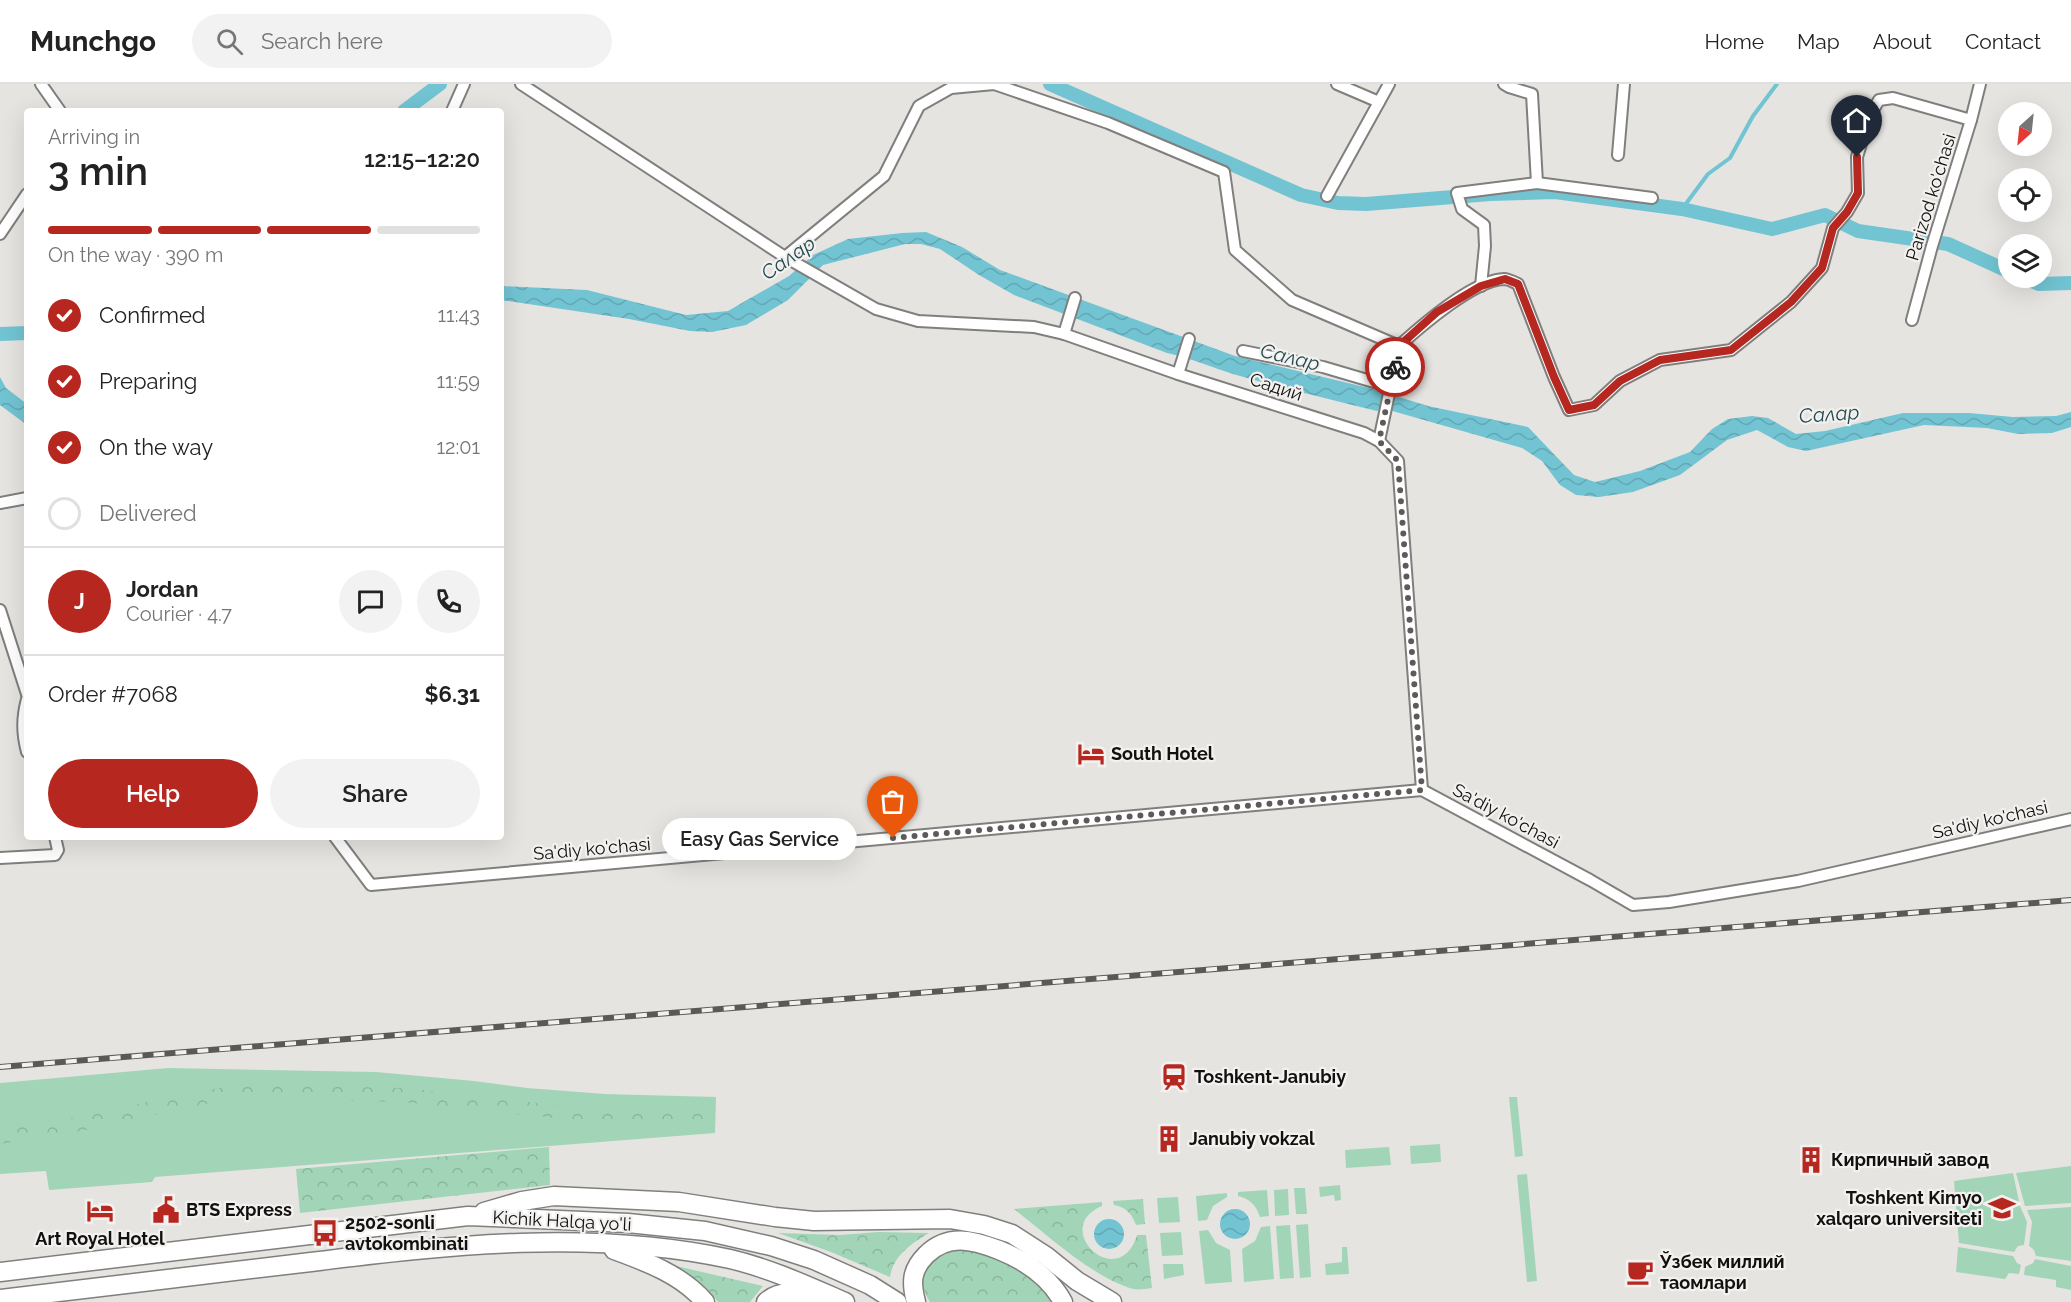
<!DOCTYPE html>
<html lang="en">
<head>
<meta charset="utf-8">
<style>
  body { margin:0; font-family:Raleway,sans-serif; background:#f2f2f2; color:#222; height:100vh; display:flex; flex-direction:column; font-size:22px; white-space:nowrap }
  * { box-sizing:border-box; margin:0 }
  p { font-size:20px; color:#767676 }
  .icon { flex:none; width:33px; height:33px; fill:none; stroke:currentColor; stroke-width:2; stroke-linecap:round; stroke-linejoin:round }
  .map { position:relative; flex:1; overflow:hidden }
  .details { position:absolute; left:24px; top:24px; width:480px; height:732px; display:flex; flex-direction:column; background:#fff; border-radius:6px; box-shadow:0 6px 24px #0002 }
  .details>* { flex:none }
  .needle { width:39px; rotate:207deg }
  .tools { position:absolute; left:1998px; top:18px; display:grid; gap:12px }
  .tools a { display:grid; place-items:center; width:54px; height:54px; border-radius:50%; background:#fff; box-shadow:0 6px 24px #0002; font-size:30px }
  .pin { position:absolute; display:grid; place-items:center; width:51px; height:51px; color:#fff; margin:-62px -26px; border-radius:50% 50% 50% 0; rotate:-45deg; box-shadow:0 0 6px #0007 }
  .pin .icon { rotate:45deg }
  .courier { position:absolute; display:grid; place-items:center; width:60px; height:60px; margin:-30px; border:4px solid #b62720; border-radius:50%; background:#fff; color:#222; box-shadow:0 2px 8px #0007 }
  .bubble { position:absolute; height:42px; border-radius:21px; background:#fff; box-shadow:0 6px 24px #0002; font-size:20px; font-weight:600; line-height:42px; text-align:center }
  .head em { font-style:normal; font-weight:600 }
  .head div { display:flex; flex-direction:column-reverse }
  .head { display:flex; align-items:center; justify-content:space-between; height:102px; padding:0 24px }
  h1 { font-size:39px; font-weight:600; line-height:45px }
  .bar { display:grid; grid-template-columns:repeat(4,1fr); gap:9px 6px; align-content:center; height:72px; padding:0 24px }
  .bar i { height:8px; border-radius:4px; background:#e0e0e0 }
  .bar .active { background:#b62720 }
  .bar p { grid-column:span 4 }
  .line { display:flex; align-items:center; gap:15px; padding:0 24px; border-top:2px solid #e0e0e0 }
  .line div { flex:1 }
  .round { display:grid; place-items:center; flex:none; width:63px; height:63px; border-radius:32px; background:#f2f2f2 }
  ol { padding:0 24px; list-style:none }
  li { display:flex; align-items:center; gap:18px; height:66px }
  li p { margin-inline-start:auto }
  li .icon { padding:6px; border-radius:50%; background:#b62720; color:#fff; stroke-width:4 }
  li:last-child { color:#767676 }
  li i { width:33px; height:33px; border:3px solid #e0e0e0; border-radius:50% }
  .primary-button { display:flex; gap:12px; margin-top:auto; padding:12px 24px }
  .primary-button a { flex:1; height:69px; border-radius:36px; background:#b62720; color:#fff; font-size:24px; font-weight:600; line-height:69px; text-align:center }
  .primary-button a+a { background:#f2f2f2; color:#222 }
  header { display:flex; align-items:center; gap:36px; box-sizing:border-box; height:84px; padding:0 30px; background:#fff; border-bottom:2px solid #e0e0e0 }
  header strong { font-size:28px }
  nav { display:flex; gap:33px; margin-inline-start:auto; font-size:21px }
  .search { width:420px; height:54px; background:#f2f2f2; display:flex; align-items:center; gap:15px; box-sizing:border-box; padding:0 21px; border-radius:33px; color:#767676; font-size:22px }
  .map>svg:first-child { display:block }
</style>
</head>
<body>
<header>
<strong>Munchgo</strong>
<div class="search"><svg class="icon" aria-label="search" viewBox="0 0 24 24"><circle cx="10" cy="10" r="6"/><path d="M15 15l6 6"/></svg>Search here</div>
<nav><a>Home</a><a>Map</a><a>About</a><a>Contact</a></nav>
</header>
<div class="map">
<svg width="2071" height="1218" viewBox="0 0 2071 1218">
  <defs>
    <pattern id="forest-crowns" width="20" height="18" patternUnits="userSpaceOnUse" patternTransform="scale(1.5)"><rect width="20" height="18" fill="#a2d5b7"/><path d="M2 6a3 3 0 1 1 6 0M12 15a3 3 0 1 1 6 0" fill="none" stroke="#8ab69c"/></pattern>
    <pattern id="water-waves" width="16" height="10" patternUnits="userSpaceOnUse" patternTransform="scale(1.5)"><rect width="16" height="10" fill="#72c4d3"/><path d="M0 5q4-4 8 0t8 0" fill="none" stroke="#62a7b4"/></pattern>
  </defs>
  <rect width="100%" height="100%" fill="#e6e4e1"/>
  <!-- green -->
  <g fill="#a2d5b7">
    <path d="M 168,984 L 376,988 L 474,997 L 527,1004 L 605,1010 L 716,1013 L 715,1049 L 155,1093 L 152,1098 L 49,1106 L 46,1087 L 0,1090 L 0,999 Z"/>
    <path d="M 1509,1013 L 1517,1013 L 1523,1072 L 1515,1073 Z"/>
    <path d="M 1440,1060 L 1441,1078 L 1411,1080 L 1410,1062 Z"/>
    <path d="M 1389,1063 L 1391,1081 L 1346,1084 L 1345,1066 Z"/>
    <path d="M 2071,1082 L 2071,1119 L 2025,1122 L 2016,1089 Z"/>
    <path d="M 2013,1089 L 2020,1122 L 2027,1138 L 2024,1161 L 2018,1162 L 2014,1168 L 1959,1159 L 1954,1097 Z"/>
    <path d="M 1527,1090 L 1537,1197 L 1527,1198 L 1517,1091 Z"/>
    <path d="M 1340,1101 L 1341,1116 L 1335,1117 L 1334,1111 L 1320,1113 L 1319,1103 Z"/>
    <path d="M 1294,1104 L 1305,1104 L 1307,1130 L 1296,1130 Z"/>
    <path d="M 1288,1105 L 1289,1131 L 1275,1132 L 1274,1106 Z"/>
    <path d="M 1267,1106 L 1269,1132 L 1260,1133 C 1256,1121 1250,1115 1238,1112 L 1238,1108 Z"/>
    <path d="M 1227,1109 L 1227,1113 L 1213,1122 L 1207,1136 L 1198,1137 L 1196,1112 Z"/>
    <path d="M 1178,1113 L 1180,1138 L 1159,1139 L 1157,1114 Z"/>
    <path d="M 2071,1123 L 2071,1177 L 2036,1172 L 2034,1166 L 2029,1162 L 2032,1138 L 2027,1126 Z"/>
    <path d="M 1308,1140 L 1311,1193 L 1300,1194 L 1296,1141 Z"/>
    <path d="M 1290,1141 L 1294,1194 L 1280,1195 L 1276,1142 Z"/>
    <path d="M 1270,1142 L 1274,1195 L 1244,1198 L 1242,1165 L 1255,1157 L 1261,1143 Z"/>
    <path d="M 1208,1146 L 1216,1159 L 1230,1166 L 1232,1198 L 1205,1200 L 1199,1147 Z"/>
    <path d="M 1181,1148 L 1183,1171 L 1162,1172 L 1160,1149 Z"/>
    <path d="M 1342,1163 L 1347,1163 L 1349,1190 L 1326,1191 L 1325,1180 L 1342,1178 Z"/>
    <path d="M 1958,1163 L 2013,1172 L 2017,1179 L 2021,1181 L 2019,1190 L 2009,1189 L 2005,1195 L 1956,1188 Z"/>
    <path d="M 2035,1175 L 2071,1182 L 2071,1206 L 2056,1203 L 2056,1196 L 2024,1191 L 2025,1183 L 2033,1179 Z"/>
    <path d="M 1163,1180 L 1183,1180 L 1184,1191 L 1164,1195 Z"/>
  </g>
  <!-- forest -->
  <g fill="url(#forest-crowns)">
    <path d="M 244,1001 L 405,1004 L 574,1023 L 707,1026 L 706,1039 L 572,1036 L 403,1018 L 243,1014 L 185,1024 L 93,1045 L 0,1060 L 0,1045 L 91,1031 L 184,1009 Z"/>
    <path d="M 549,1063 L 550,1101 L 300,1129 L 296,1085 Z"/>
    <path d="M 1143,1115 L 1145,1140 L 1136,1141 C 1132,1130 1126,1123 1114,1121 L 1113,1117 Z"/>
    <path d="M 1102,1118 L 1102,1122 C 1049,1144 1119,1210 1137,1151 L 1146,1151 L 1152,1204 C 1146,1205 1139,1206 1133,1205 C 1092,1193 1047,1151 1014,1125 Z"/>
    <path d="M 878,1148 L 929,1149 C 912,1159 893,1172 890,1193 L 831,1168 L 778,1149 L 840,1151 Z"/>
    <path d="M 964,1164 C 1001,1171 1029,1190 1054,1218 L 930,1218 C 910,1187 934,1168 964,1164 Z"/>
    <path d="M 676,1182 L 763,1202 L 750,1218 L 718,1218 C 707,1202 693,1192 676,1182 Z"/>
  </g>
  <!-- water -->
  <g fill="url(#water-waves)">
    <path d="M 926,148 L 962,163 L 1000,186 L 1235,272 L 1373,305 L 1428,322 L 1528,343 L 1574,391 L 1595,398 L 1640,387 L 1690,368 L 1712,345 L 1728,335 L 1752,332 L 1768,334 L 1796,350 L 1825,347 L 1903,329 L 1969,329 L 2013,333 L 2056,332 L 2071,328 L 2071,343 L 2052,349 L 2018,350 L 1987,344 L 1924,341 L 1806,367 L 1788,363 L 1757,346 L 1727,356 L 1680,391 L 1633,408 L 1599,413 L 1576,411 L 1560,401 L 1542,377 L 1522,364 L 1382,324 L 1377,327 C 1329,315 1281,304 1233,290 C 1211,283 1190,274 1167,269 L 1014,211 L 979,191 L 940,165 L 921,160 L 905,160 L 823,181 L 788,216 L 746,241 L 712,248 L 690,247 L 629,235 L 501,216 L 501,202 L 587,206 L 686,231 L 728,227 L 789,192 L 813,171 L 848,155 L 902,149 Z"/>
    <path d="M 0,293 L 6,304 L 27,320 L 27,341 L 0,321 Z"/>
    <circle cx="1235" cy="1140" r="15"/>
    <circle cx="1109" cy="1150" r="15"/>
  </g>
  <g fill="none" stroke-linecap="round" stroke-linejoin="round">
    <!-- stream -->
    <path stroke="#72c4d3" stroke-width="4" d="M 1682,125 L 1708,90 L 1730,74 L 1753,32 L 1777,0"/>
    <!-- canal -->
    <g stroke="#72c4d3" stroke-width="14">
      <path d="M 1050,0 L 1301,111 L 1338,119 L 1366,120 L 1490,110 L 1555,108 L 1682,125 L 1772,145 L 1825,131 L 1858,147 L 1948,160 L 2008,187"/>
      <path d="M 404,27 L 440,0"/>
      <path d="M 2024,194 L 2039,200 L 2071,199"/>
      <path d="M 0,250 L 27,249"/>
    </g>
    <defs>
      <g id="minor">
        <path d="M 41,0 L 60,27"/>
        <path d="M 521,0 L 785,173 L 876,225 L 918,237 L 1034,243 L 1064,250 L 1178,290 L 1364,349 L 1379,357 L 1398,377 L 1422,706"/>
        <path d="M 1337,0 L 1379,18"/>
        <path d="M 1504,0 L 1509,3 L 1532,10 L 1537,99"/>
        <path d="M 452,27 L 464,0"/>
        <path d="M 1618,71 L 1624,0"/>
        <path d="M 1327,112 L 1389,0"/>
        <path d="M 0,150 L 27,110"/>
        <path d="M 785,173 L 884,92 L 919,22 L 951,4 L 994,0 L 1108,39 L 1224,88 L 1235,166 L 1292,216 L 1399,262 C 1421,242 1474,196 1504,195 C 1508,195 1514,198 1518,200 L 1554,293 L 1569,326 L 1594,321 L 1620,297 L 1660,276 L 1731,266 L 1791,218 L 1822,184 L 1833,144 L 1847,128 L 1858,109 L 1857,73 L 1869,33 L 1879,16 L 1893,14 L 1971,36"/>
        <path d="M 1481,202 L 1485,162 L 1484,141 L 1462,125 L 1457,109 L 1537,99 L 1652,114"/>
        <path d="M 1912,236 L 1932,162 L 1971,36 L 1980,0"/>
        <path d="M 1064,250 L 1075,214"/>
        <path d="M 1243,267 L 1323,283 L 1391,303"/>
        <path d="M 1178,290 L 1189,255"/>
        <path d="M 1379,357 L 1399,262"/>
        <path d="M 0,419 L 27,414"/>
        <path d="M 0,526 L 27,610"/>
        <path d="M 27,615 C 22,634 22,649 27,668"/>
        <path d="M 335,753 L 371,801 L 1422,706 L 1590,796 L 1633,821 L 1669,818 L 1798,797 L 2071,735"/>
        <path d="M 0,774 L 55,771 L 58,766 L 55,753"/>
      </g>
      <g id="trunk">
        <path d="M 484,1128 L 522,1117 L 554,1112 L 679,1118 L 775,1133 L 814,1137 L 950,1135 L 984,1141 L 1012,1150 L 1046,1172 L 1077,1197 L 1112,1218"/>
        <path d="M 614,1166 C 647,1178 682,1191 705,1218"/>
        <path d="M 0,1188 L 468,1132 L 628,1139 L 705,1147 L 771,1162 L 814,1176 L 870,1201 L 897,1218"/>
        <path d="M 0,1215 C 104,1203 207,1190 311,1178 C 449,1161 592,1145 730,1175 C 769,1184 808,1202 845,1218"/>
        <path d="M 766,1218 C 780,1205 797,1209 814,1214"/>
        <path d="M 916,1218 C 911,1199 911,1186 926,1171 C 948,1149 973,1156 999,1166 C 1026,1177 1049,1192 1063,1218"/>
      </g>
    </defs>
    <!-- minor casing -->
    <use href="#minor" stroke="#817f7d" stroke-width="14"/>
    <!-- trunk casing -->
    <use href="#trunk" stroke="#817f7d" stroke-width="21"/>
    <!-- minor -->
    <use href="#minor" stroke="#fff" stroke-width="10"/>
    <!-- trunk -->
    <use href="#trunk" stroke="#fff" stroke-width="18"/>
    <defs>
      <path id="rail" d="M 0,983 L 2071,816"/>
    </defs>
    <!-- rail casing -->
    <use href="#rail" stroke="#5b5958" stroke-width="6"/>
    <!-- rail -->
    <use href="#rail" stroke="#f3f1ef" stroke-width="4" stroke-dasharray="11" stroke-linecap="butt"/>
  </g>
  <g fill="none" stroke-linecap="round" stroke-linejoin="round">
    <!-- done -->
    <path stroke="#5c5b59" stroke-width="6" stroke-dasharray="0 10.8" d="M 893,754 L 1422,706 L 1398,377 L 1379,357 L 1395,283"/>
    <!-- route -->
    <path stroke="#b62720" stroke-width="8" d="M 1395,283 L 1399,262 L 1437,228 L 1481,202 L 1505,195 L 1518,200 L 1554,293 L 1569,326 L 1594,321 L 1620,297 L 1660,276 L 1731,266 L 1791,218 L 1822,184 L 1833,144 L 1847,128 L 1858,109 L 1857,73"/>
  </g>
  <!-- icons -->
  <defs>
    <symbol id="hotel-bare" viewBox="-9 -9 18 18"><path d="M-6-4.5h1.5V1H6V5H4.5V3h-9V5H-6ZM-4 0a1.8 1.8 0 1 1 3.6 0ZM.5 0V-2.5h3Q6-2.5 6 0Z" fill="#b62720" stroke="#f3f1ef" stroke-width="2.5" paint-order="stroke"/></symbol>
    <symbol id="station-bare" viewBox="-9 -9 18 18"><path d="M-3-6H3Q5-6 5-4V2Q5 4 3 4L4.5 6H3L1.5 4h-3L-3 6H-4.5L-3 4Q-5 4-5 2V-4Q-5-6-3-6ZM-3.5-4v3h7v-3ZM-3.5 1v1.5H-2V1ZM2 1v1.5H3.5V1Z" fill="#b62720" stroke="#f3f1ef" stroke-width="2.5" paint-order="stroke"/></symbol>
    <symbol id="building-bare" viewBox="-9 -9 18 18"><path d="M-4-6H4V6H1V3H-1V6H-4ZM-2.5-4.3h1.7v1.8h-1.7ZM.8-4.3h1.7v1.8H.8ZM-2.5-1h1.7V.8h-1.7ZM.8-1h1.7V.8H.8Z" fill="#b62720" stroke="#f3f1ef" stroke-width="2.5" paint-order="stroke"/></symbol>
    <symbol id="university-bare" viewBox="-9 -9 18 18"><path d="M0-5L7-2L0 1L-7-2ZM-4 1L0 2.5L4 1V4Q0 6-4 4Z" fill="#b62720" stroke="#f3f1ef" stroke-width="2.5" paint-order="stroke"/></symbol>
    <symbol id="civic-bare" viewBox="-9 -9 18 18"><path d="M-.6-6.5H3V-4.5H.6V-3L4-1V1h2V6H-6V1h2V-1L-.6-3ZM-1.2 2.5V6h2.4V2.5Z" fill="#b62720" stroke="#f3f1ef" stroke-width="2.5" paint-order="stroke"/></symbol>
    <symbol id="bus-bare" viewBox="-9 -9 18 18"><path d="M-5-6H5V4H4V6H2V4H-2V6H-4V4H-5ZM-3.5-4V0h7V-4ZM-3.5 1.2v1.5H-2V1.2ZM2 1.2v1.5H3.5V1.2Z" fill="#b62720" stroke="#f3f1ef" stroke-width="2.5" paint-order="stroke"/></symbol>
    <symbol id="cafe-bare" viewBox="-9 -9 18 18"><path d="M-5.5-4.5H6V0H3Q3 3.5 0 3.5H-2.5Q-5.5 3.5-5.5 0ZM3-3.2v2h1.7v-2ZM-6 4.5H4V6H-6Z" fill="#b62720" stroke="#f3f1ef" stroke-width="2.5" paint-order="stroke"/></symbol>
  </defs>
  <g fill-rule="evenodd">
    <use href="#hotel-bare" x="1072" y="651" width="38" height="38"/>
    <use href="#station-bare" x="1155" y="974" width="38" height="38"/>
    <use href="#building-bare" x="1150" y="1036" width="38" height="38"/>
    <use href="#building-bare" x="1792" y="1057" width="38" height="38"/>
    <use href="#university-bare" x="1983" y="1105" width="38" height="38"/>
    <use href="#civic-bare" x="147" y="1107" width="38" height="38"/>
    <use href="#hotel-bare" x="81" y="1108" width="38" height="38"/>
    <use href="#bus-bare" x="306" y="1130" width="38" height="38"/>
    <use href="#cafe-bare" x="1621" y="1169" width="38" height="38"/>
  </g>
  <g text-anchor="middle" stroke-width="4.5" stroke-linejoin="round" paint-order="stroke">
    <!-- street labels -->
    <g font-size="18" fill="#121110" stroke="#f3f1ef">
      <text transform="translate(1931 113) rotate(-73)" y="6">Parizod ko'chasi</text>
      <text transform="translate(1276 303) rotate(18)" y="6">Садий</text>
      <text transform="translate(1506 732) rotate(28)" y="6">Sa'diy ko'chasi</text>
      <text transform="translate(1990 736) rotate(-13)" y="6">Sa'diy ko'chasi</text>
      <text transform="translate(592 765) rotate(-5)" y="6">Sa'diy ko'chasi</text>
      <text transform="translate(562 1137) rotate(3)" y="6">Kichik Halqa yo'li</text>
    </g>
    <!-- poi labels -->
    <g font-size="18" font-weight="bold" fill="#121110" stroke="#f3f1ef" text-anchor="start">
      <text x="1111" y="676">South Hotel</text>
      <text x="1194" y="999">Toshkent-Janubiy</text>
      <text x="1189" y="1061">Janubiy vokzal</text>
      <text x="1831" y="1082">Кирпичный завод</text>
      <text x="1982" y="1120" text-anchor="end">Toshkent Kimyo<tspan x="1982" dy="21">xalqaro universiteti</tspan></text>
      <text x="186" y="1132">BTS Express</text>
      <text x="345" y="1145">2502-sonli<tspan x="345" dy="21">avtokombinati</tspan></text>
      <text x="100" y="1161" text-anchor="middle">Art Royal Hotel</text>
      <text x="1660" y="1184">Ўзбек миллий<tspan x="1660" dy="21">таомлари</tspan></text>
    </g>
    <!-- water labels -->
    <g font-size="20" font-style="italic" fill="#22494f" stroke="#f3f1ef">
      <text transform="translate(788 174) rotate(-35)" y="7">Салар</text>
      <text transform="translate(1290 273) rotate(14)" y="7">Салар</text>
      <text transform="translate(1829 330) rotate(-4)" y="7">Салар</text>
    </g>
  </g>
</svg>
<div class="tools">
<a><svg class="needle" viewBox="-14 -14 28 28"><path d="M0-13l5 13h-10z" fill="#e53935"/><path d="M0 13l5-13h-10z" fill="#767676"/></svg></a>
<a><svg class="icon" aria-label="locate" viewBox="0 0 24 24"><circle cx="12" cy="12" r="6"/><path d="M12 2v4M12 18v4M2 12h4M18 12h4"/></svg></a>
<a><svg class="icon" aria-label="layers" viewBox="0 0 24 24"><path d="M12 4l9 5-9 5-9-5zM3 14l9 5 9-5"/></svg></a>
</div>
<div class="pin" style="left:893px;top:754px;background:#ea580c"><svg class="icon" aria-label="bag" viewBox="0 0 24 24"><path d="M5 8h14l-1 12H6zM9 8a3 3 0 0 1 6 0"/></svg></div>
<div class="pin" style="left:1857px;top:73px;background:#1f2937"><svg class="icon" aria-label="home" viewBox="0 0 24 24"><path d="M3 11l9-7 9 7M6 9v11h12V9"/></svg></div>
<div class="courier" style="left:1395px;top:283px"><svg class="icon" aria-label="bike" viewBox="0 0 24 24"><circle cx="6" cy="16" r="4"/><circle cx="18" cy="16" r="4"/><path d="M6 16l4-8h5l3 8M10 8l3 8H6M13 5h3"/></svg></div>
<div class="bubble" style="left:662px;top:734px;width:195px">Easy Gas Service</div>
<section class="details">
<div class="head"><div><h1>3 min</h1><p>Arriving in</p></div><em>12:15–12:20</em></div>
<div class="bar"><i class="active"></i><i class="active"></i><i class="active"></i><i></i><p>On the way · 390 m</p></div>
<ol>
<li><svg class="icon" aria-label="check" viewBox="0 0 24 24"><path d="M5 12l5 5 9-10"/></svg>Confirmed<p>11:43</p></li>
<li><svg class="icon" aria-label="check" viewBox="0 0 24 24"><path d="M5 12l5 5 9-10"/></svg>Preparing<p>11:59</p></li>
<li><svg class="icon" aria-label="check" viewBox="0 0 24 24"><path d="M5 12l5 5 9-10"/></svg>On the way<p>12:01</p></li>
<li><i></i>Delivered</li>
</ol>
<div class="line" style="height:108px"><b class="round" style="background:#b62720;color:#fff">J</b><div><b>Jordan</b><p>Courier · 4.7</p></div><a class="round"><svg class="icon" aria-label="chat" viewBox="0 0 24 24"><path d="M4 5h16v11H9l-5 4z"/></svg></a><a class="round"><svg class="icon" aria-label="phone" viewBox="0 0 24 24"><path d="M5 4h4l2 5-3 2q2 4 5 5l2-3 5 2v4C11 20 4 13 5 4z"/></svg></a></div>
<div class="line" style="height:78px"><div>Order #7068</div><b>$6.31</b></div>
<div class="primary-button"><a>Help</a><a>Share</a></div>
</section>
</div>
</body>
</html>
